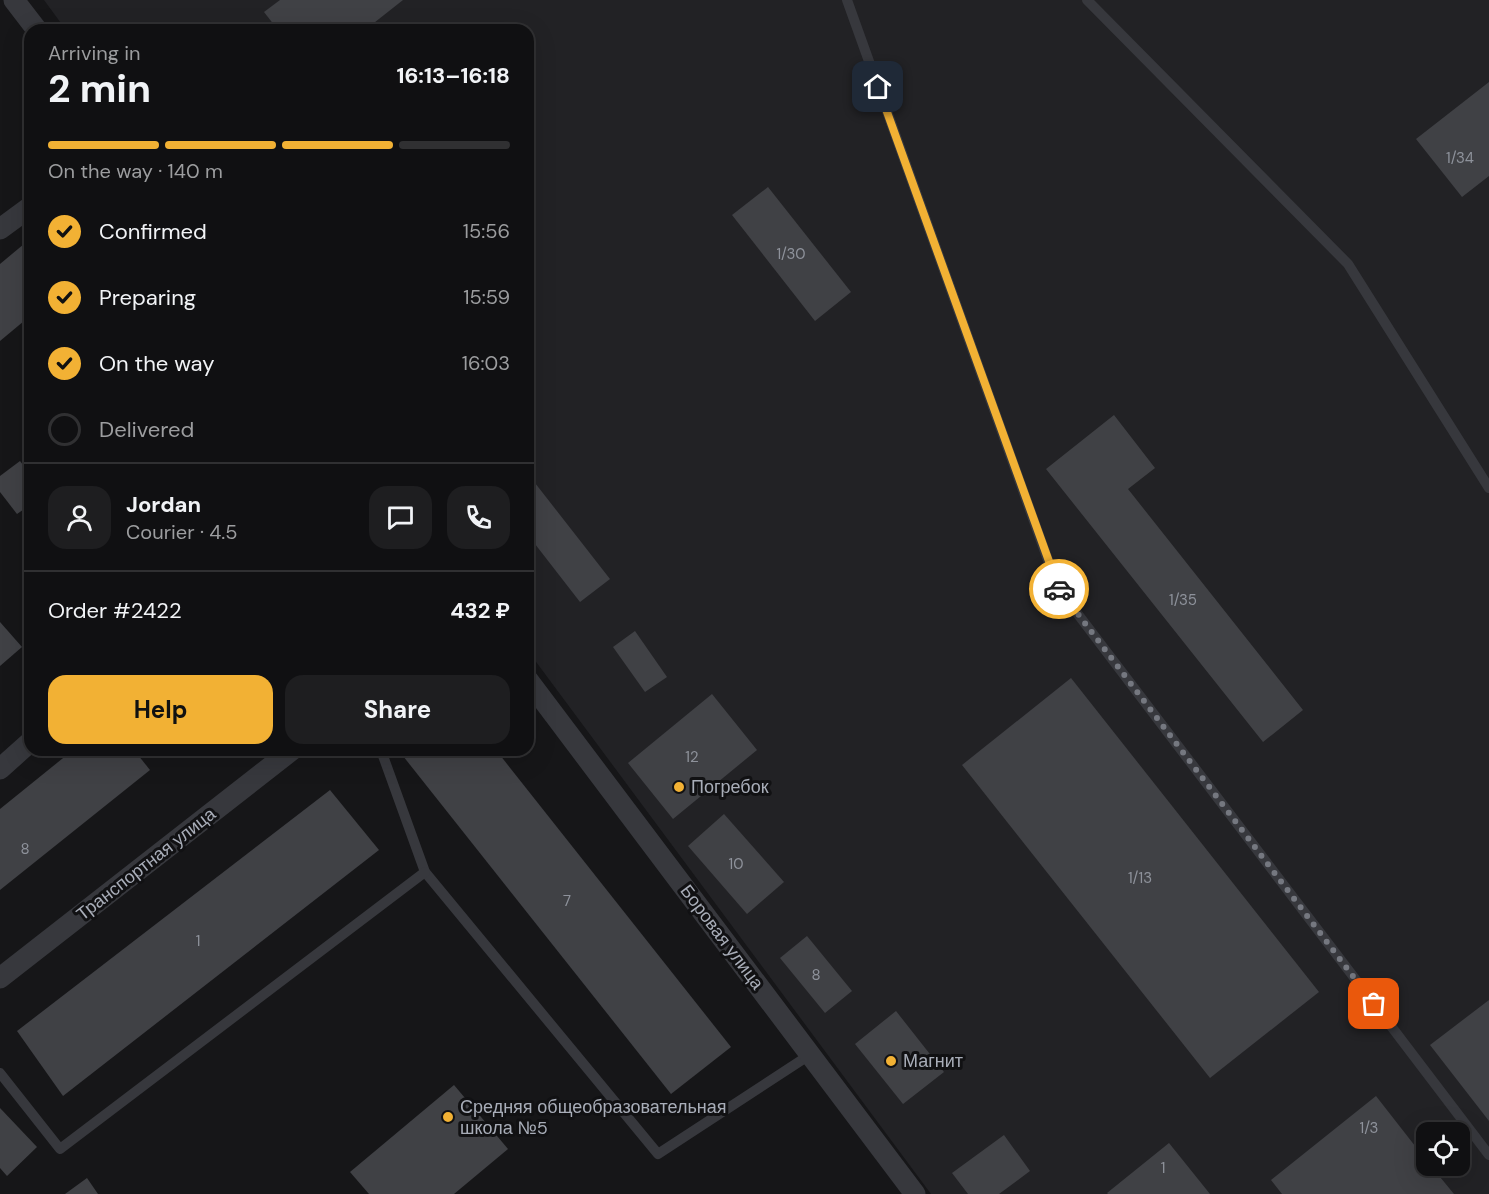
<!DOCTYPE html>
<html lang="en">
<head>
<meta charset="utf-8">
<style>
  body { margin:0; font-family:"DM Sans",sans-serif; background:#1e1e20; color:#f1f3f6; height:100vh; display:flex; flex-direction:column; font-size:22px; white-space:nowrap }
  * { box-sizing:border-box; margin:0 }
  p { font-size:20px; color:#9c9d9f }
  .icon { flex:none; width:33px; height:33px; fill:none; stroke:currentColor; stroke-width:2; stroke-linecap:round; stroke-linejoin:round }
  .map { position:relative; flex:1; overflow:hidden }
  .sheet { position:absolute; left:24px; top:24px; width:510px; height:732px; display:flex; flex-direction:column; background:#101012; border-radius:18px; box-shadow:0 6px 24px #0002,0 0 0 2px #303032 }
  .sheet>* { flex:none }
  .controls { position:absolute; left:1416px; top:1122px; display:grid; gap:12px }
  .controls a { display:grid; place-items:center; width:54px; height:54px; border-radius:12px; background:#101012; box-shadow:0 6px 24px #0002,0 0 0 2px #303032; font-size:30px }
  .pin { position:absolute; display:grid; place-items:center; width:51px; height:51px; color:#fff; margin:-26px; border-radius:12px; box-shadow:0 3px 9px #0006 }
  .courier { position:absolute; display:grid; place-items:center; width:60px; height:60px; margin:-30px; border:4px solid #f2b134; border-radius:50%; background:#fff; color:#222; box-shadow:0 2px 8px #0007 }
  .head em { font-style:normal; font-weight:700 }
  .head div { display:flex; flex-direction:column-reverse }
  .head { display:flex; align-items:center; justify-content:space-between; height:102px; padding:0 24px }
  h1 { font-size:39px; font-weight:700; line-height:45px }
  .bar { display:grid; grid-template-columns:repeat(4,1fr); gap:9px 6px; align-content:center; height:72px; padding:0 24px }
  .bar i { height:8px; border-radius:4px; background:#303032 }
  .bar .current { background:#f2b134 }
  .bar p { grid-column:span 4 }
  .line { display:flex; align-items:center; gap:15px; padding:0 24px; border-top:2px solid #303032 }
  .line div { flex:1 }
  .round { display:grid; place-items:center; flex:none; width:63px; height:63px; border-radius:18px; background:#1e1e20 }
  ol { padding:0 24px; list-style:none }
  li { display:flex; align-items:center; gap:18px; height:66px }
  li p { margin-inline-start:auto }
  li .icon { padding:6px; border-radius:50%; background:#f2b134; color:#111; stroke-width:4 }
  li:last-child { color:#9c9d9f }
  li i { width:33px; height:33px; border:3px solid #303032; border-radius:50% }
  .cta { display:flex; gap:12px; margin-top:auto; padding:12px 24px }
  .cta a { flex:1; height:69px; border-radius:18px; background:#f2b134; color:#111; font-size:24px; font-weight:700; line-height:69px; text-align:center }
  .cta a+a { background:#1e1e20; color:#f1f3f6 }
  .map>svg:first-child { display:block }
</style>
</head>
<body>
<div class="map">
<svg width="1489" height="1194" viewBox="0 0 1489 1194">
  <rect width="100%" height="100%" fill="#161618"/>
  <!-- built -->
  <path fill="#222225" fill-rule="evenodd" d="M 44,0 L 1489,0 L 1489,1194 L 931,1194 L 528,651 L 528,30 L 66,30 ZM 1426,1132 L 1460,1132 L 1460,1166 L 1426,1166 Z"/>
  <!-- building -->
  <g fill="#404145">
    <path d="M 280,0 L 403,0 L 365,30 L 278,30 L 264,12 Z"/>
    <path d="M 1489,82 L 1489,176 L 1462,197 L 1416,139 Z"/>
    <path d="M 768,187 L 851,292 L 815,321 L 732,215 Z"/>
    <path d="M 24,244 L 30,251 L 30,316 L 0,341 L 0,264 Z"/>
    <path d="M 1114,415 L 1155,468 L 1128,489 L 1303,710 L 1263,742 L 1046,469 Z"/>
    <path d="M 20,461 L 30,474 L 30,505 L 17,514 L 0,492 L 0,476 Z"/>
    <path d="M 528,474 L 610,579 L 580,602 L 528,535 Z"/>
    <path d="M 0,622 L 22,647 L 0,666 Z"/>
    <path d="M 635,631 L 667,677 L 645,692 L 613,647 Z"/>
    <path d="M 1071,678 L 1319,992 L 1210,1078 L 962,765 Z"/>
    <path d="M 712,694 L 757,750 L 673,819 L 628,763 Z"/>
    <path d="M 73,750 L 134,750 L 150,770 L 0,890 L 0,809 Z"/>
    <path d="M 410,750 L 496,750 L 731,1047 L 671,1094 L 403,756 Z"/>
    <path d="M 330,790 L 379,850 L 63,1096 L 17,1031 Z"/>
    <path d="M 724,814 L 784,882 L 747,914 L 688,846 Z"/>
    <path d="M 807,936 L 852,991 L 825,1013 L 780,958 Z"/>
    <path d="M 1489,1000 L 1489,1121 L 1430,1045 Z"/>
    <path d="M 896,1011 L 944,1072 L 903,1104 L 855,1044 Z"/>
    <path d="M 454,1085 L 508,1149 L 454,1194 L 369,1194 L 350,1172 Z"/>
    <path d="M 1376,1096 L 1426,1160 L 1426,1166 L 1431,1166 L 1454,1194 L 1282,1194 L 1271,1180 Z"/>
    <path d="M 0,1108 L 37,1147 L 7,1176 L 0,1168 Z"/>
    <path d="M 1004,1135 L 1030,1171 L 999,1194 L 968,1194 L 952,1173 Z"/>
    <path d="M 1169,1143 L 1210,1194 L 1108,1194 L 1107,1193 Z"/>
    <path d="M 87,1178 L 98,1194 L 65,1194 Z"/>
  </g>
  <g fill="none" stroke-linecap="round" stroke-linejoin="round">
    <!-- lane -->
    <g stroke="#37383d" stroke-width="10">
      <path d="M 847,0 L 1058,588 L 1489,1155"/>
      <path d="M 1087,0 L 1348,264 L 1489,488"/>
      <path d="M 384,750 L 382,753 L 425,872 L 658,1154 L 811,1054"/>
      <path d="M 0,1073 L 60,1149 L 425,872"/>
    </g>
    <!-- street -->
    <g stroke="#37383d" stroke-width="21">
      <path d="M 14,0 L 37,30"/>
      <path d="M 0,229 L 30,207"/>
      <path d="M 528,680 L 915,1194"/>
      <path d="M 0,769 L 30,742"/>
      <path d="M 0,978 L 292,750"/>
    </g>
  </g>
  <g fill="none" stroke-linecap="round" stroke-linejoin="round">
    <!-- done -->
    <path stroke="#757880" stroke-width="6" stroke-dasharray="0 10.8" d="M 1059,589 L 1374,1004"/>
    <!-- route -->
    <path stroke="#f2b134" stroke-width="8" d="M 878,87 L 1059,589"/>
  </g>
  <!-- markers -->
  <g fill="#f2b134" stroke="#111113" stroke-width="2">
    <circle cx="679" cy="787" r="6"/>
    <circle cx="891" cy="1061" r="6"/>
    <circle cx="448" cy="1117" r="6"/>
  </g>
  <g text-anchor="middle" stroke-width="6" stroke-linejoin="round" paint-order="stroke">
    <!-- number labels -->
    <g font-size="15" fill="#8e929b">
      <text x="1460" y="163">1/34</text>
      <text x="791" y="259">1/30</text>
      <text x="1183" y="605">1/35</text>
      <text x="692" y="762">12</text>
      <text x="25" y="854">8</text>
      <text x="736" y="869">10</text>
      <text x="1140" y="883">1/13</text>
      <text x="567" y="906">7</text>
      <text x="198" y="946">1</text>
      <text x="816" y="980">8</text>
      <text x="1369" y="1133">1/3</text>
      <text x="1163" y="1173">1</text>
    </g>
    <!-- poi labels -->
    <g font-size="18" fill="#a8adb8" stroke="#111113" text-anchor="start">
      <text x="691" y="793">Погребок</text>
      <text x="903" y="1067">Магнит</text>
      <text x="460" y="1113">Средняя общеобразовательная<tspan x="460" dy="21">школа №5</tspan></text>
    </g>
    <!-- street labels -->
    <g font-size="18" fill="#a8adb8" stroke="#111113">
      <text transform="translate(146 864) rotate(-38)" y="6">Транспортная улица</text>
      <text transform="translate(722 937) rotate(53)" y="6">Боровая улица</text>
    </g>
  </g>
</svg>
<div class="controls">
<a><svg class="icon" aria-label="locate" viewBox="0 0 24 24"><circle cx="12" cy="12" r="6"/><path d="M12 2v4M12 18v4M2 12h4M18 12h4"/></svg></a>
</div>
<div class="pin" style="left:1374px;top:1004px;background:#ea580c"><svg class="icon" aria-label="bag" viewBox="0 0 24 24"><path d="M5 8h14l-1 12H6zM9 8a3 3 0 0 1 6 0"/></svg></div>
<div class="pin" style="left:878px;top:87px;background:#1f2937"><svg class="icon" aria-label="home" viewBox="0 0 24 24"><path d="M3 11l9-7 9 7M6 9v11h12V9"/></svg></div>
<div class="courier" style="left:1059px;top:589px"><svg class="icon" aria-label="car" viewBox="0 0 24 24"><path d="M5 17H2v-5l4-1 3-4h7l3 4 3 1v5h-3M9 17h6M6 11h13"/><circle cx="7" cy="17" r="2"/><circle cx="17" cy="17" r="2"/></svg></div>
<section class="sheet">
<div class="head"><div><h1>2 min</h1><p>Arriving in</p></div><em>16:13–16:18</em></div>
<div class="bar"><i class="current"></i><i class="current"></i><i class="current"></i><i></i><p>On the way · 140 m</p></div>
<ol>
<li><svg class="icon" aria-label="check" viewBox="0 0 24 24"><path d="M5 12l5 5 9-10"/></svg>Confirmed<p>15:56</p></li>
<li><svg class="icon" aria-label="check" viewBox="0 0 24 24"><path d="M5 12l5 5 9-10"/></svg>Preparing<p>15:59</p></li>
<li><svg class="icon" aria-label="check" viewBox="0 0 24 24"><path d="M5 12l5 5 9-10"/></svg>On the way<p>16:03</p></li>
<li><i></i>Delivered</li>
</ol>
<div class="line" style="height:108px"><a class="round"><svg class="icon" aria-label="person" viewBox="0 0 24 24"><circle cx="12" cy="8" r="4"/><path d="M4 21q1-7 8-7t8 7"/></svg></a><div><b>Jordan</b><p>Courier · 4.5</p></div><a class="round"><svg class="icon" aria-label="chat" viewBox="0 0 24 24"><path d="M4 5h16v11H9l-5 4z"/></svg></a><a class="round"><svg class="icon" aria-label="phone" viewBox="0 0 24 24"><path d="M5 4h4l2 5-3 2q2 4 5 5l2-3 5 2v4C11 20 4 13 5 4z"/></svg></a></div>
<div class="line" style="height:78px"><div>Order #2422</div><b>432 ₽</b></div>
<div class="cta"><a>Help</a><a>Share</a></div>
</section>
</div>
</body>
</html>
